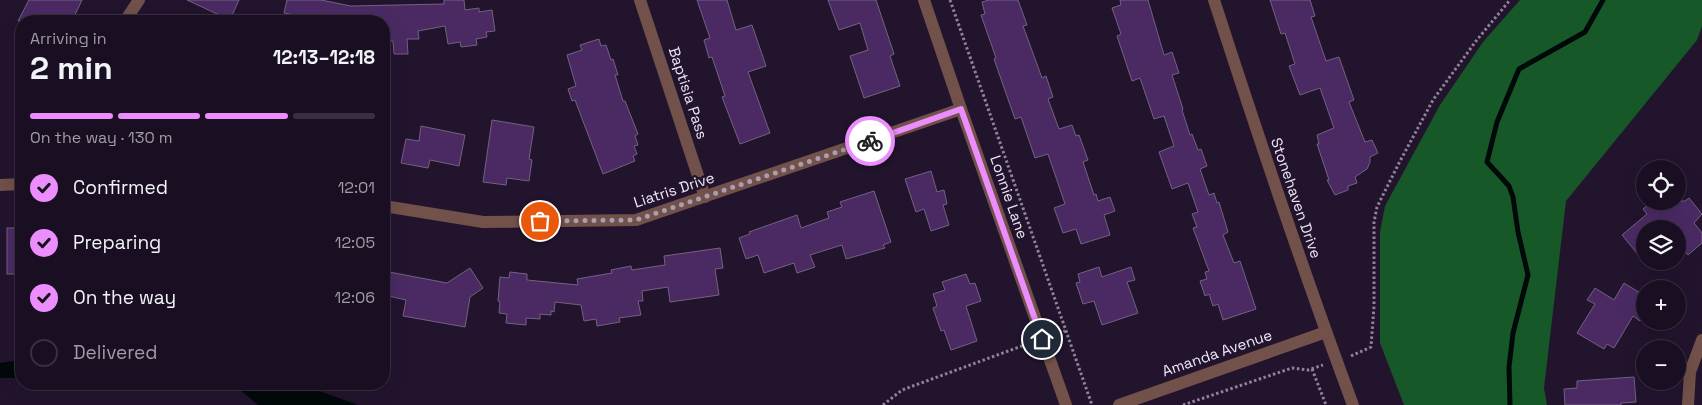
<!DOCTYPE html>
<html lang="en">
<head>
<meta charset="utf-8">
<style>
  body { margin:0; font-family:"Space Grotesk",sans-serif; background:#271d2f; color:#f1f3f6; height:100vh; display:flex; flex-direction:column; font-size:19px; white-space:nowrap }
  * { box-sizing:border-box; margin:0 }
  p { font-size:16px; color:#9f9ca5 }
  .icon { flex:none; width:28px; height:28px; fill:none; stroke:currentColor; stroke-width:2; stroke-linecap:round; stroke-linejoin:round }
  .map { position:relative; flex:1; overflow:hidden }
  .drawer { position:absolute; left:15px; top:15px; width:375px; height:375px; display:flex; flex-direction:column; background:#1a0f22; border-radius:20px; box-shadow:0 5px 20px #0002,0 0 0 1px #382f40 }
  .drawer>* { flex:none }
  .tools { position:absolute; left:1636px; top:160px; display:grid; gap:10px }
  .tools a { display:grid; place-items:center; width:50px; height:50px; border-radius:50%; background:#1a0f22; box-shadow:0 5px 20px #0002,0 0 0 1px #382f40; font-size:25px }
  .pin { position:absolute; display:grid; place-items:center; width:42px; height:42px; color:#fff; margin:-21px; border:2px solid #fff; border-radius:50%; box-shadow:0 1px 5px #0007 }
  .courier { position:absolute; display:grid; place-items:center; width:50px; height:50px; margin:-25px; border:4px solid #eb8dfc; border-radius:50%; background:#fff; color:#222; box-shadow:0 1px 6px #0007 }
  .overview em { font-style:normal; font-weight:700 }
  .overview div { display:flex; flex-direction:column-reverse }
  .overview { display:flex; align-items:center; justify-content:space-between; height:85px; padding:0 15px }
  h1 { font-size:32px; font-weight:700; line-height:38px }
  .bar { display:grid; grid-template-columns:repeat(4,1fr); gap:8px 5px; align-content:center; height:60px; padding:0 15px }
  .bar i { height:6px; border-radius:4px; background:#382f40 }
  .bar .active { background:#eb8dfc }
  .bar p { grid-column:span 4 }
  ol { padding:0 15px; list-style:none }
  li { display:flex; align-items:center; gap:15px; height:55px }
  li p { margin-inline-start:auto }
  li .icon { padding:5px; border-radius:50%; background:#eb8dfc; color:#111; stroke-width:4 }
  li:last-child { color:#9f9ca5 }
  li i { width:28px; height:28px; border:2px solid #382f40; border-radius:50% }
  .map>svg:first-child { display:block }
</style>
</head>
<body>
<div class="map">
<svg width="1702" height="405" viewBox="0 0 1702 405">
  <rect width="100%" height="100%" fill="#22142d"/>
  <!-- forest -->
  <path fill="#175829" d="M 1520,0 L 1702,0 L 1702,26 L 1697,40 L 1566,201 L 1544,388 L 1547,405 L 1404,405 L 1380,343 L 1380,232 L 1385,206 L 1440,105 L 1483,42 Z"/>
  <!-- water -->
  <g fill="#00090a">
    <path d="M 21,360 L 21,378 L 0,378 L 0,363 Z"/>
    <path d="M 233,384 L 300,384 L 358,405 L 258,405 Z"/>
  </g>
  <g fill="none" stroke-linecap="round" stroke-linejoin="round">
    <!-- stream -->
    <path stroke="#00090a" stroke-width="5" d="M 1510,405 L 1509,367 L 1513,333 L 1528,275 L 1518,232 L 1513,197 L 1509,186 L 1487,162 L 1497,122 L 1519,69 L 1585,32 L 1603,0"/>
  </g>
  <!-- building -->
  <g fill="#4b2a64" stroke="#71627f">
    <path d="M 29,0 L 82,0 L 72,21 L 18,21 Z"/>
    <path d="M 187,0 L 239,0 L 230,20 Z"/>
    <path d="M 287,0 L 321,0 L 351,6 L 444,4 L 444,0 L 464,0 L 465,10 L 479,8 L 479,12 L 492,10 L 495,31 L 486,32 L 487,37 L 476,39 L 477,45 L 461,47 L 460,42 L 448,44 L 445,26 L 418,31 L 419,39 L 407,39 L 408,54 L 394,54 L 393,41 L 384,41 L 384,21 L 292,21 L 294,15 L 284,13 Z"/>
    <path d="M 697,0 L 727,0 L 736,30 L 752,25 L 766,66 L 748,72 L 770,133 L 740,144 L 722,97 L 725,96 L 712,57 L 709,58 L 704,40 L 710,38 Z"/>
    <path d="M 828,0 L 876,0 L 894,54 L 890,56 L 900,86 L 864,98 L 850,56 L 868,50 L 860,23 L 839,30 Z"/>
    <path d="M 989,0 L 1018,0 L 1027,25 L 1023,26 L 1042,78 L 1046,76 L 1053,97 L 1048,99 L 1059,129 L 1072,125 L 1076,136 L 1079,135 L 1088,160 L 1083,162 L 1094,195 L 1096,194 L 1098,201 L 1110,197 L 1115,211 L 1104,215 L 1110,235 L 1081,244 L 1076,229 L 1063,233 L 1054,208 L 1065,204 L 1048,154 L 1035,158 L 1021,117 L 1015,119 L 994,59 L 996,58 L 981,15 L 985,14 L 982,2 Z"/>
    <path d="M 1120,0 L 1148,0 L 1164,55 L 1172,52 L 1179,73 L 1172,75 L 1183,109 L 1182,110 L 1190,135 L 1192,134 L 1198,150 L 1201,149 L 1207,166 L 1200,169 L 1209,195 L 1214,193 L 1217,203 L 1219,202 L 1228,232 L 1223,235 L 1234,263 L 1240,261 L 1256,309 L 1223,320 L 1218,304 L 1213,306 L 1209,294 L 1205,296 L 1200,281 L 1207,279 L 1205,272 L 1209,271 L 1193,228 L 1197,227 L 1192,214 L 1198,212 L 1188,183 L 1172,189 L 1159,152 L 1174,146 L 1164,116 L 1154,119 L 1140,78 L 1132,81 L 1117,36 L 1121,34 L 1112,8 L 1121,5 Z"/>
    <path d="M 1270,0 L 1310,0 L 1315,16 L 1311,17 L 1326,61 L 1339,57 L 1354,100 L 1349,102 L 1365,142 L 1372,140 L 1378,153 L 1370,157 L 1370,162 L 1367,169 L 1355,177 L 1357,183 L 1348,186 L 1348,190 L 1335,195 L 1327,180 L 1329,180 L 1317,144 L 1319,144 L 1317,135 L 1334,128 L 1320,88 L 1300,95 L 1289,66 L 1295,64 L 1285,33 L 1281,34 Z"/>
    <path d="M 599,39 L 601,46 L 606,45 L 611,60 L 613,59 L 618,75 L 615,75 L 623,101 L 625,101 L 638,134 L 635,136 L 638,145 L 634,146 L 637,154 L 633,156 L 635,161 L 603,174 L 575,100 L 572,101 L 568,89 L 576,86 L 567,55 L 582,50 L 580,45 Z"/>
    <path d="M 492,120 L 534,127 L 529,159 L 532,160 L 529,181 L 507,178 L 506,185 L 483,182 Z"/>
    <path d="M 421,126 L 465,135 L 459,166 L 430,160 L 428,168 L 401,163 L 406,139 L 419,141 Z"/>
    <path d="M 931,171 L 937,192 L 944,190 L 947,204 L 943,205 L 949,225 L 931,231 L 924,209 L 916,212 L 905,179 Z"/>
    <path d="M 874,191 L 891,242 L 883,245 L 885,248 L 846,259 L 842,245 L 810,255 L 815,267 L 797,273 L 794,263 L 764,273 L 758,255 L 746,259 L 739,238 L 750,234 L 749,232 L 797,215 L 801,228 L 829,218 L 827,212 L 842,207 L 840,202 Z"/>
    <path d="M 1689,198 L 1702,214 L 1694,223 L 1702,233 L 1702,243 L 1688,255 L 1678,243 L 1678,229 L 1645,229 L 1645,263 L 1622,235 L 1647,214 L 1643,209 L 1653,201 L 1685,201 Z"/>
    <rect x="7" y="228" width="14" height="46"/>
    <path d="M 720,248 L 723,268 L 715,269 L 719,295 L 670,302 L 668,287 L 642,291 L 643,301 L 638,301 L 641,315 L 619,318 L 620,322 L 597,326 L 596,319 L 584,321 L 581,305 L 555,302 L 554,312 L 551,311 L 551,315 L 540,314 L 540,319 L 526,318 L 526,325 L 506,323 L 507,314 L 499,313 L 500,302 L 498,301 L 500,277 L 509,278 L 510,272 L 527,274 L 527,280 L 578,285 L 577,279 L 612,273 L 611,270 L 631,266 L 632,270 L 665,265 L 664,256 Z"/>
    <path d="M 1099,267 L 1102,277 L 1131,267 L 1135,280 L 1127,282 L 1138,313 L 1102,325 L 1094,301 L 1083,304 L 1076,283 L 1080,282 L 1078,274 Z"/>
    <path d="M 470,268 L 483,288 L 470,297 L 465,327 L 403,316 L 406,300 L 384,295 L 384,271 L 447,283 Z"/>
    <path d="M 966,274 L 970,284 L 975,283 L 981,301 L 966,306 L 977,341 L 951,350 L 944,330 L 941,331 L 933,308 L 937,306 L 933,294 L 945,290 L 942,282 Z"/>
    <path d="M 1624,283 L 1645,296 L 1645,314 L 1640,321 L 1633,316 L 1614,348 L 1607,344 L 1604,349 L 1577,333 L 1595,304 L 1587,300 L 1595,288 L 1614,300 Z"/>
    <path d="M 1634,377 L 1636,402 L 1621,403 L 1621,405 L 1565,405 L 1564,389 L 1577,388 L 1577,381 Z"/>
  </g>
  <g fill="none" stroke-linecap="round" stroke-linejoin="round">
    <!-- path -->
    <g stroke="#8f8398" stroke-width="3" stroke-dasharray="2.5 2.5" stroke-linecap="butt">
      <path d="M 950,0 L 1092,405"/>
      <path d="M 1054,335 L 1065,331"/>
      <path d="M 1351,356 L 1371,347 L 1374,306 L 1374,222 L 1377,207 L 1399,163 L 1433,100 L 1476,41 L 1510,0"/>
      <path d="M 1312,369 L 1326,405"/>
      <path d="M 883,405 L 902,390 L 1030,343"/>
      <path d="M 1183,405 L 1292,368 L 1308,370 L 1323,365"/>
    </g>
    <!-- minor -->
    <g stroke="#71514a" stroke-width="12">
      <path d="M 640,0 L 705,197"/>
      <path d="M 924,0 L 961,109 L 1066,405"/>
      <path d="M 1214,0 C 1258,136 1303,271 1353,405"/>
      <path d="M 125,21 L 139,0"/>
      <path d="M 0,185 L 21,184"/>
      <path d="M 384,206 L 483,222 L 636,220 L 961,109"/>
      <path d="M 1119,405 L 1326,332"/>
      <path d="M 1688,405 L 1690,372 L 1702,340"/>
    </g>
  </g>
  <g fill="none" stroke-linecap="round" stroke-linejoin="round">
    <!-- done -->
    <path stroke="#a89db1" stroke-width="5" stroke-dasharray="0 9" d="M 540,221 L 636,220 L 870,141"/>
    <!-- route -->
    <path stroke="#eb8dfc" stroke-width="6" d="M 870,141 L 961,109 L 1042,339"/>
  </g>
  <g text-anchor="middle" stroke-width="5" stroke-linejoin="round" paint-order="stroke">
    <!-- street labels -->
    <g font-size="15" fill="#f0e7f8" stroke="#22142d">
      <text transform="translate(688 93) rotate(72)" y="5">Baptisia Pass</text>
      <text transform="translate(674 190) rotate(-18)" y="5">Liatris Drive</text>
      <text transform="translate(1009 197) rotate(71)" y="5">Lonnie Lane</text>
      <text transform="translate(1296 198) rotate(71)" y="5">Stonehaven Drive</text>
      <text transform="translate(1217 353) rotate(-19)" y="5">Amanda Avenue</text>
    </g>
  </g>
</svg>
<div class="tools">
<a><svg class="icon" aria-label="locate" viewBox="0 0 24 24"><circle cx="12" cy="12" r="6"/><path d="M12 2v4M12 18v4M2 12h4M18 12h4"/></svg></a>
<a><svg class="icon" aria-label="layers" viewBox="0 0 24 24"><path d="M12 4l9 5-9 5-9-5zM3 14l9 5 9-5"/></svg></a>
<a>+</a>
<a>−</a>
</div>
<div class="pin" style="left:540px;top:221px;background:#ea580c"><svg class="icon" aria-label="bag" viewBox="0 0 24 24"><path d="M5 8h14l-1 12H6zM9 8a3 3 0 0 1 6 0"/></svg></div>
<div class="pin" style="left:1042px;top:339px;background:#1f2937"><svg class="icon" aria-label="home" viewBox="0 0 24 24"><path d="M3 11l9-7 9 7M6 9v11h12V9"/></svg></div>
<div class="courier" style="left:870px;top:141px"><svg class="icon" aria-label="bike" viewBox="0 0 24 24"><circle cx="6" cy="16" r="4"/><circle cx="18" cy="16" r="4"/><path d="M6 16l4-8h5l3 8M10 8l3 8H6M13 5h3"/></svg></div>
<section class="drawer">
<div class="overview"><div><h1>2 min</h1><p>Arriving in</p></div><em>12:13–12:18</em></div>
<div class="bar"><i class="active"></i><i class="active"></i><i class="active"></i><i></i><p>On the way · 130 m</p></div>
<ol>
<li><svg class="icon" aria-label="check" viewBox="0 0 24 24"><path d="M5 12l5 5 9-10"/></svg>Confirmed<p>12:01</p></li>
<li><svg class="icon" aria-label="check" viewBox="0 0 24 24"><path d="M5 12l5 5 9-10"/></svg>Preparing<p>12:05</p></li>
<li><svg class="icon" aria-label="check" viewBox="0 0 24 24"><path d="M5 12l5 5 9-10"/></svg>On the way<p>12:06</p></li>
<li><i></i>Delivered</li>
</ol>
</section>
</div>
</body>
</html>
